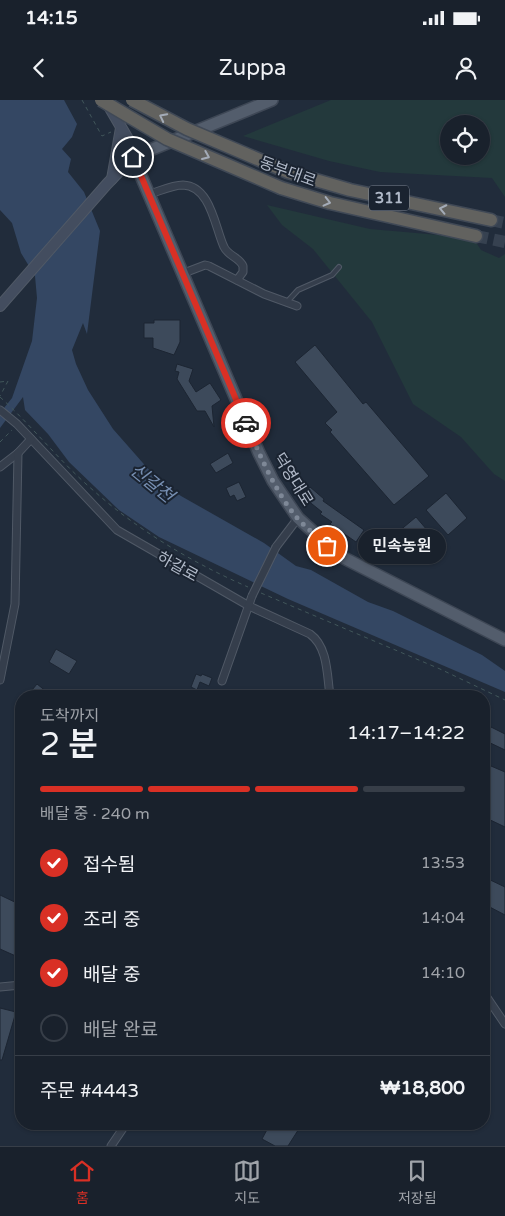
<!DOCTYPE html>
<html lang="ko">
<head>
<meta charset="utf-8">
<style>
  body { margin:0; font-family:"Varela Round","Noto Sans KR",sans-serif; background:#222934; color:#f1f3f6; height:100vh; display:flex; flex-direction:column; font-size:19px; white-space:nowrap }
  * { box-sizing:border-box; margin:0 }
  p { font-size:16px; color:#9fa3a9 }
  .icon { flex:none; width:28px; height:28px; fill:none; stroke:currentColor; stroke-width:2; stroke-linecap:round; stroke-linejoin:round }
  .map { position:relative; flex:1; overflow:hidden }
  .drawer { position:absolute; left:15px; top:590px; width:475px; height:440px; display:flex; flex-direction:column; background:#19212c; border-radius:20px; box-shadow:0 1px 4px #0004,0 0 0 1px #373e48 }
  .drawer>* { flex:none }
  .fabs { position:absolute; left:440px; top:15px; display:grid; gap:10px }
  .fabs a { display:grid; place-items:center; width:50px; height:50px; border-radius:50%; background:#19212c; box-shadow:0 1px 4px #0004,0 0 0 1px #373e48; font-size:25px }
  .pin { position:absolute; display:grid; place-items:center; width:42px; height:42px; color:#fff; margin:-21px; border:2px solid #fff; border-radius:50%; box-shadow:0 1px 5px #0007 }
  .courier { position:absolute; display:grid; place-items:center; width:50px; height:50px; margin:-25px; border:4px solid #d93025; border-radius:50%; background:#fff; color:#222; box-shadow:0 1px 6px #0007 }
  .bubble { position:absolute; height:35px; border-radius:18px; background:#19212c; box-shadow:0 1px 4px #0004,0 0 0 1px #373e48; font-size:16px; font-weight:600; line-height:35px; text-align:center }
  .overview em { font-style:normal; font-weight:600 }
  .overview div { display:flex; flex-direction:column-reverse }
  .overview { display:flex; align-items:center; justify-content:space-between; height:85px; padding:0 25px }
  h1 { font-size:32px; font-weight:600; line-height:38px }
  .bar { display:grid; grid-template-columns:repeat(4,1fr); gap:8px 5px; align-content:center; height:60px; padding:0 25px }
  .bar i { height:6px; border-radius:4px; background:#373e48 }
  .bar .on { background:#d93025 }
  .bar p { grid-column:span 4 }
  .line { display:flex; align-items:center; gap:12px; padding:0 25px; border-top:1px solid #373e48 }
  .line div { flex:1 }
  ol { padding:0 25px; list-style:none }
  li { display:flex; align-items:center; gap:15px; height:55px }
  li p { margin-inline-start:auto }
  li .icon { padding:5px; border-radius:50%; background:#d93025; color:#fff; stroke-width:4 }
  li:last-child { color:#9fa3a9 }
  li i { width:28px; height:28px; border:2px solid #373e48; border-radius:50% }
  .status { display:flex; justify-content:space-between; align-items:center; height:35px; padding:0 25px; background:#19212c; direction:ltr }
  .status svg { height:14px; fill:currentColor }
  header { display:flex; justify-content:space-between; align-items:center; height:65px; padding:0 25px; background:#19212c; font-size:22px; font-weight:600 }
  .menu { display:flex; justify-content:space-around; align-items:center; height:70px; border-top:1px solid #373e48; background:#19212c; font-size:14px; color:#9fa3a9 }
  .menu a { display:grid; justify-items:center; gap:2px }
  .menu .on { color:#d93025 }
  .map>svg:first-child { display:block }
</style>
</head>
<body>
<div class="status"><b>14:15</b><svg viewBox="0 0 49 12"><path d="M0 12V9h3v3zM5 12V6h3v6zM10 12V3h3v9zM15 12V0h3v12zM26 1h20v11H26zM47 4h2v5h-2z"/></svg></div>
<header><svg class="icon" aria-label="back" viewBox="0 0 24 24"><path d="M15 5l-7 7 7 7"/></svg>Zuppa<svg class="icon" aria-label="person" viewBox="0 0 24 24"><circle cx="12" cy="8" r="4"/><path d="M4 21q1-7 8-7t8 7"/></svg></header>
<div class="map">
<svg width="505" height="1046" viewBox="0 0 505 1046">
  <rect width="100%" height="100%" fill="#212c3b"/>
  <!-- green -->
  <g fill="#23393c" fill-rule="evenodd">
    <path d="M 331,0 L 505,0 L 505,97 L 492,78 L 380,72 L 329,61 L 243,36 ZM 449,24 L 481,24 L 481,56 L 449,56 Z"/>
    <path d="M 267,105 L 370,129 L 473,138 L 481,150 L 499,158 L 505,154 L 505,381 L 494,374 L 461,337 L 413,304 L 372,222 L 313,149 L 282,125 Z"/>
  </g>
  <!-- water -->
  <path fill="#344763" d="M 0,0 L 64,0 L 77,24 L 72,37 L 62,49 L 71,59 L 68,72 L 84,92 L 100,131 L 87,234 L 83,223 L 72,250 L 76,264 L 88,290 L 113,329 L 157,379 L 181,396 L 264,443 L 296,466 L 311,470 L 368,502 L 393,511 L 482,555 L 505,571 L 505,592 L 288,499 L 159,437 L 119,410 L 69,362 L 48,334 L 25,310 L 23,297 L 0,328 L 0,313 L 12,298 L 32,241 L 37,198 L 35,176 L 21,153 L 12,123 L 0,110 Z"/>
  <!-- building -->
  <g fill="#3d4a5b" stroke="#1c2532">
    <path d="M 154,220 L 180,220 L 180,242 L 174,255 L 153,248 L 153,238 L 144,238 L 144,223 L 154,223 Z"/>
    <path d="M 315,245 L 363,304 L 366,302 L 429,376 L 394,405 L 330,332 L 332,330 L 325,323 L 337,312 L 295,262 Z"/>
    <path d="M 177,264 L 193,269 L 189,281 L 196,292 L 210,283 L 221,300 L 212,306 L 214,327 L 205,311 L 197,311 L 177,279 L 179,272 L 175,271 Z"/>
    <path d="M 228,353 L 233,363 L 216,373 L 210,364 Z"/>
    <path d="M 239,382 L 246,397 L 237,401 L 234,395 L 230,397 L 226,388 Z"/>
    <path d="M 310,387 L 324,399 L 323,401 L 364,430 L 356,442 L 330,424 L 332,422 L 320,414 L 322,412 L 302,396 Z"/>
    <path d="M 446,393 L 467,418 L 448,435 L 426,410 Z"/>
    <path d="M 416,417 L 439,444 L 422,459 L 398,432 Z"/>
    <path d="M 56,549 L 77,561 L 69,574 L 49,562 Z"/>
    <path d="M 196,574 L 201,576 L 202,574 L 212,578 L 209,586 L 200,582 L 197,590 L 191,587 Z"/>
    <path d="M 37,584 L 52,596 L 27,596 Z"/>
    <path d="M 491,627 L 505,634 L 505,650 L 484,640 Z"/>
    <path d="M 484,663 L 505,672 L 505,727 L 484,717 Z"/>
    <path d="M 484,777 L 505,787 L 505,815 L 484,804 Z"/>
    <path d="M 0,795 L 21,805 L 21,850 L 18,857 L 0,849 Z"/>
    <path d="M 0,908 L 16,912 L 2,960 L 0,960 Z"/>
    <path d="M 270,1024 L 302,1024 L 288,1046 L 275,1046 L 262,1039 Z"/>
  </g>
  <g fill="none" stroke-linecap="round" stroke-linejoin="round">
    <!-- trunk-tunnel -->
    <g stroke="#364150" stroke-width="12" stroke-dasharray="12 6" stroke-linecap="butt">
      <path d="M 491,120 L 505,123"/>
      <path d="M 476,136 L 505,142"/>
    </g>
    <defs>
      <path id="service" d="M 286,203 L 298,190 L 332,175 L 339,167"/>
      <g id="minor">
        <path d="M 150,94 C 160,91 172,85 183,85 C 211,86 215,128 224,147 C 228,156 239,157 243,166 L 243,172 L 237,180"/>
        <path d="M 184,173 L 205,165 L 209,166 L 264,194 L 297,206"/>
        <path d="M 0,310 L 17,324 L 117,430 L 249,506 L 310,534 C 328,547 327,575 330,596"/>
        <path d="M 0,367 L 18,353 L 31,339"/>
        <path d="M 276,447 L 298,418"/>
        <path d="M 0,580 L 15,504 L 18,353"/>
        <path d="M 222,581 L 252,496"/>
        <path d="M 0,887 L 21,885"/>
        <path d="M 484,893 L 505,924"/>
        <path d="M 111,1046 L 126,1024"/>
      </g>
      <g id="secondary">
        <path d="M 112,79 L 121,28"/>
        <path d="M 0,206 L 107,84 L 133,57 L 128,39 L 107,3"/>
      </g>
      <path id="primary" d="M 272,0 L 133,57 L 259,353 L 273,381 L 298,418 L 340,456 L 505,540"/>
      <g id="trunk">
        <path d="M 288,72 L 350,90 L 491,120"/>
        <path d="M 281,88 L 330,103 L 476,136"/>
      </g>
    </defs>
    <!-- service casing -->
    <use href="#service" stroke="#505966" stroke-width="6"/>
    <!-- minor casing -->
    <use href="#minor" stroke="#505966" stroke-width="9"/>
    <!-- secondary casing -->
    <use href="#secondary" stroke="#505966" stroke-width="12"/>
    <!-- primary casing -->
    <use href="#primary" stroke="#3e4755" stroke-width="14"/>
    <!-- trunk casing -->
    <use href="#trunk" stroke="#404956" stroke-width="15"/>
    <!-- path -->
    <g stroke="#41565a" stroke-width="1" stroke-dasharray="4 4" stroke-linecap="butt">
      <path d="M 82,0 L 102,36 L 111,32"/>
      <path d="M 0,282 L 8,281 L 0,296"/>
      <path d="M 0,297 C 33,327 60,362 94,391 C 139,431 193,463 248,487"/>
      <path d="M 0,342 L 12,330"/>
      <path d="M 261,493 L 440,569 L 505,600"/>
    </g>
    <!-- service -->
    <use href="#service" stroke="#353e4c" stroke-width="4"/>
    <!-- minor -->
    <use href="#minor" stroke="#353e4c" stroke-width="7"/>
    <!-- secondary -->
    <use href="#secondary" stroke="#434d5f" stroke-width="10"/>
    <!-- primary -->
    <use href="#primary" stroke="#535d6c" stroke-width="11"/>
    <!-- trunk -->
    <use href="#trunk" stroke="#62625f" stroke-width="12"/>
    <defs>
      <path id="minor-bridge" d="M 252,496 L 276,447"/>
      <g id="trunk-bridge">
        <path d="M 101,0 L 167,39 L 281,88"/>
        <path d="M 132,0 L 187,29 L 288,72"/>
      </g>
    </defs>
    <!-- minor-bridge casing -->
    <use href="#minor-bridge" stroke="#505966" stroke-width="9" stroke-linecap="butt"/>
    <!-- trunk-bridge casing -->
    <use href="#trunk-bridge" stroke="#404956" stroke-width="15" stroke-linecap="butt"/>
    <!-- minor-bridge -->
    <use href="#minor-bridge" stroke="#353e4c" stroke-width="7"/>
    <!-- trunk-bridge -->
    <use href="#trunk-bridge" stroke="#62625f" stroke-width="12"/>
  </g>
  <!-- one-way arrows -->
  <defs><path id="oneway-chevron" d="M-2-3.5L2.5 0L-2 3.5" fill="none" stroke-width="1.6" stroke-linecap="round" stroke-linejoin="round" transform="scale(1.25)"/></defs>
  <g stroke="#a4acb8">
    <use href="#oneway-chevron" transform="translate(163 17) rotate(-153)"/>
    <use href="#oneway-chevron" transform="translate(206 56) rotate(23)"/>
    <use href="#oneway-chevron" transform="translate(327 102) rotate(14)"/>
    <use href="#oneway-chevron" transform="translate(443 109) rotate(-168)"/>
  </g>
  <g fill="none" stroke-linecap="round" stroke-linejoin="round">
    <!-- done -->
    <path stroke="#7e8897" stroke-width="5" stroke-dasharray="0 9" d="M 246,323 C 260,355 275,392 298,419 C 307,428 317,437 327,446"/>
    <!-- route -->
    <path stroke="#d93025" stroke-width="6" d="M 133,57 L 246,323"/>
  </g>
  <g text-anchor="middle" stroke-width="4" stroke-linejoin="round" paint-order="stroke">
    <!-- shield labels -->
    <rect fill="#1a2330" stroke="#838c9a" stroke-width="1" x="369" y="85.5" width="40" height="25" rx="4"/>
    <g font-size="15" font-weight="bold" fill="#b0b9c8">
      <text x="389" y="103">311</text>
    </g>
    <!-- street labels -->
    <g font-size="16" fill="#b0b9c8" stroke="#1a2330">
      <text transform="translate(288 71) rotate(20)" y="6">동부대로</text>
      <text transform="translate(294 379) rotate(58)" y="6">덕영대로</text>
      <text transform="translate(178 466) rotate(29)" y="6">하갈로</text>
    </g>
    <!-- water labels -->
    <g font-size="18" font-style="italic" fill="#768eb1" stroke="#1a2330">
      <text transform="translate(152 383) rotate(39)" y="6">신갈천</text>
    </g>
  </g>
</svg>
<div class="fabs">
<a><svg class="icon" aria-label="locate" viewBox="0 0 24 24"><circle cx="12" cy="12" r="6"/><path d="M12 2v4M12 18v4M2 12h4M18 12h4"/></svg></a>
</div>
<div class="pin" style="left:327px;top:446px;background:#ea580c"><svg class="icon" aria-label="bag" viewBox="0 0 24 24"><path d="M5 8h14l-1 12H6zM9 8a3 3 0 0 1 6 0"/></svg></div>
<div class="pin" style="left:133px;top:57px;background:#1f2937"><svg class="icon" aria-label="home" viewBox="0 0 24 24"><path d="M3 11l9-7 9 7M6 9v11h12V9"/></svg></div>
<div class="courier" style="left:246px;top:323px"><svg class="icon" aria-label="car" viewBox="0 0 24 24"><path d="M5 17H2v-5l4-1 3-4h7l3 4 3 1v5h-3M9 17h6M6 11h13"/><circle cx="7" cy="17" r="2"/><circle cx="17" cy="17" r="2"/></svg></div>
<div class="bubble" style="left:358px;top:429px;width:88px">민속농원</div>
<section class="drawer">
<div class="overview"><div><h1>2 분</h1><p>도착까지</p></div><em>14:17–14:22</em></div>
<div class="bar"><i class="on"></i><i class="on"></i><i class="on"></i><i></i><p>배달 중 · 240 m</p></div>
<ol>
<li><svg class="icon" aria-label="check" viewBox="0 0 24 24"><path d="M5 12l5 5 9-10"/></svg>접수됨<p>13:53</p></li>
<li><svg class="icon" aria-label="check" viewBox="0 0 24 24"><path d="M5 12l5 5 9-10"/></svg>조리 중<p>14:04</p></li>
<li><svg class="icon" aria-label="check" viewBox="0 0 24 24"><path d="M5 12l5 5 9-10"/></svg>배달 중<p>14:10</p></li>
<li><i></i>배달 완료</li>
</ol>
<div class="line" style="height:65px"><div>주문 #4443</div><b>₩18,800</b></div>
</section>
</div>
<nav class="menu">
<a class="on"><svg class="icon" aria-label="home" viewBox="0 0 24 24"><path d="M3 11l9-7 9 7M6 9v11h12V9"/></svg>홈</a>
<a><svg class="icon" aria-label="map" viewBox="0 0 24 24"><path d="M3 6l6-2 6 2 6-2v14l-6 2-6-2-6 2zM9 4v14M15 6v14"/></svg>지도</a>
<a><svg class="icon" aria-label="saved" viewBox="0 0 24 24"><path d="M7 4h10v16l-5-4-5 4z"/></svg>저장됨</a>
</nav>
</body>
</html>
